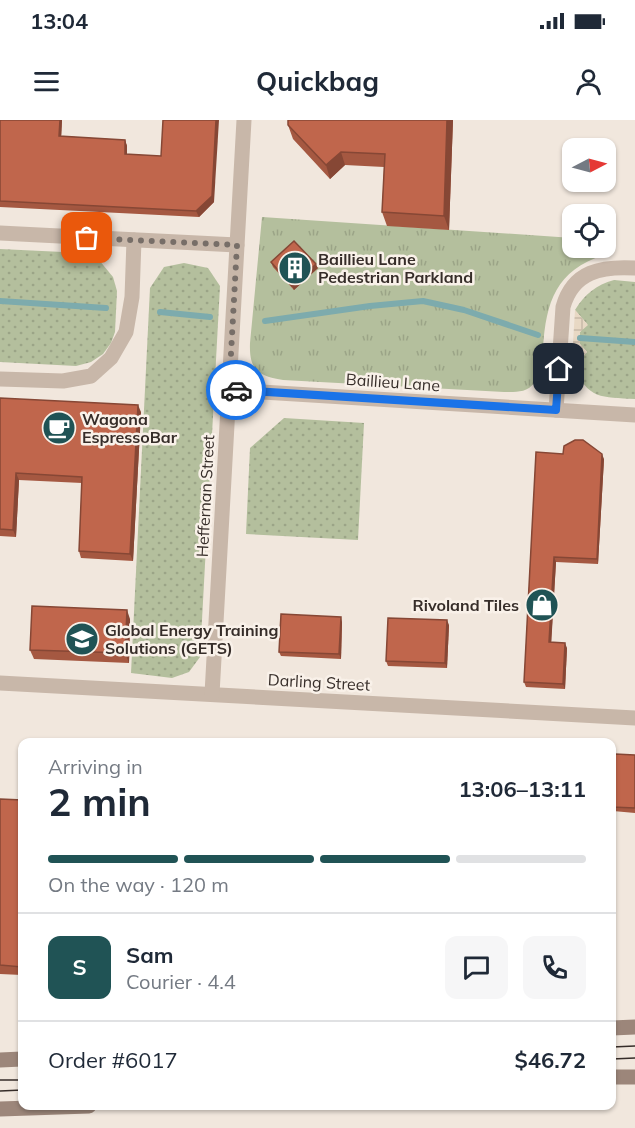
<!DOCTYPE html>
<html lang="en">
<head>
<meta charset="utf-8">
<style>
  body { margin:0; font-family:Mulish,sans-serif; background:#f6f6f7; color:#1f2937; height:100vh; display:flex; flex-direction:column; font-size:22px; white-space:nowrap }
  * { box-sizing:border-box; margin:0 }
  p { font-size:20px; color:#747a83 }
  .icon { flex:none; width:33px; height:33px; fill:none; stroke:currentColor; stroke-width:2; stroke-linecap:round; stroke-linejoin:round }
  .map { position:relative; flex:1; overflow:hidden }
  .panel { position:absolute; left:18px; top:618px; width:598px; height:372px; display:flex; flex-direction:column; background:#fff; border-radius:12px; box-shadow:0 2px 4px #0004 }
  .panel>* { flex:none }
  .needle { width:39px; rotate:84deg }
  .fabs { position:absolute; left:562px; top:18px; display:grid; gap:12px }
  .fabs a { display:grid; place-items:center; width:54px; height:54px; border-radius:12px; background:#fff; box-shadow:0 2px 4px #0004; font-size:30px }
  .pin { position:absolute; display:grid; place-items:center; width:51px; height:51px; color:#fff; margin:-26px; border-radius:12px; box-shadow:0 3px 9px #0006 }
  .courier { position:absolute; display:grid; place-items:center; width:60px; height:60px; margin:-30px; border:4px solid #1a73e8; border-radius:50%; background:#fff; color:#222; box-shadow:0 2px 8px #0007 }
  .overview em { font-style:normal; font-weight:700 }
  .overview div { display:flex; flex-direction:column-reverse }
  .overview { display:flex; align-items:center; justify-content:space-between; height:102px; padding:0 30px }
  h1 { font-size:39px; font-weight:700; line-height:45px }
  .bar { display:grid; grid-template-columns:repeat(4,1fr); gap:9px 6px; align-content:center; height:72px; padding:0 30px }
  .bar i { height:8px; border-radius:4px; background:#e0e1e3 }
  .bar .active { background:#205355 }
  .bar p { grid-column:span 4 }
  .line { display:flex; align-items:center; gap:15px; padding:0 30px; border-top:2px solid #e0e1e3 }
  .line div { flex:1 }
  .round { display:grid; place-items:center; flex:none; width:63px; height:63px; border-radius:12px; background:#f6f6f7 }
  .status { display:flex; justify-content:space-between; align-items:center; height:42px; padding:0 30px; background:#fff; direction:ltr }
  .status svg { height:16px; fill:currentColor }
  header { display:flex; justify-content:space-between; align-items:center; height:78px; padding:0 30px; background:#fff; font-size:27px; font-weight:700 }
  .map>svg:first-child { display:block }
</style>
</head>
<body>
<div class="status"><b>13:04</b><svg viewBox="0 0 49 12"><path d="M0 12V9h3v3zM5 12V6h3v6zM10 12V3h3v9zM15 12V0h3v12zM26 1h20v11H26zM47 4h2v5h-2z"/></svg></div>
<header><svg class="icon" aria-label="menu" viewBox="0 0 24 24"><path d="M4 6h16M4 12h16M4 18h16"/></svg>Quickbag<svg class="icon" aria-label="person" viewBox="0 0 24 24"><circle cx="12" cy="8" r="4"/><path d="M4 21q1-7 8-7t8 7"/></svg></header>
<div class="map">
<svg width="635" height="1008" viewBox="0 0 635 1008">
  <defs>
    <pattern id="grass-dots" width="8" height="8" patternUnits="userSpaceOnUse" patternTransform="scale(1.5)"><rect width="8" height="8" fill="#b4bf9d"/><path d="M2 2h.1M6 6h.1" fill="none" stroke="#9ba487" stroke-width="1.8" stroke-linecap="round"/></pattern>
    <pattern id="park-tufts" width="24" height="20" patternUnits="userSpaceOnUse" patternTransform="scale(1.5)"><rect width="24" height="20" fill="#b4bf9d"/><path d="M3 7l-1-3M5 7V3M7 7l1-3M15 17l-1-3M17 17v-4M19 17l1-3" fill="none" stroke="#9ba487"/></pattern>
    <pattern id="plaza-grid" width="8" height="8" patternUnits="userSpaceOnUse" patternTransform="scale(1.5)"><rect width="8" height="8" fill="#e8d8c4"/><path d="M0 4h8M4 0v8" fill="none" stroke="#c8baa8"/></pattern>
  </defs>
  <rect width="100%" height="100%" fill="#f1e7dd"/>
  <!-- grass -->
  <g fill="url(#grass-dots)">
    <path d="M 0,129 L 84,133 L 99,140 L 113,157 L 117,171 L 115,212 L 111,223 L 103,234 L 91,242 L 76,246 L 0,242 Z"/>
    <path d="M 184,143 L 208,148 L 220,166 L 200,537 L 189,552 L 172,558 L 131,553 L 150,168 L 164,147 Z"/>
    <path d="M 614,160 L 635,162 L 635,279 C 602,277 587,280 574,245 L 587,232 L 580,224 L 580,212 L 587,204 L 575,190 C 585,174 596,165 614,160 Z"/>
    <path d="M 284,298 L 364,303 L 358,420 L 246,414 L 250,328 Z"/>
  </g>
  <!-- park -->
  <path fill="url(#park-tufts)" d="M 262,97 L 573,118 L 573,128 L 606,128 L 606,120 L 610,120 L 604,135 C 556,150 546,182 543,228 C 542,239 542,254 534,263 C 527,273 515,272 504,272 L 283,260 C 257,256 249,249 250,223 Z"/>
  <!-- plaza -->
  <path fill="url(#plaza-grid)" d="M 575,190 L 588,205 L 580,212 L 580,224 L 587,232 L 574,245 L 572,240 Z"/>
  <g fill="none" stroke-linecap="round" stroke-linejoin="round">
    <!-- stream -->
    <g stroke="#7dabad" stroke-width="6">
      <path d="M 0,181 L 106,188"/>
      <path d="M 160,192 L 210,197"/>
      <path d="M 265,201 L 370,186 L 423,181 L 464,190 L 538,215"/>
      <path d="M 580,218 L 635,222"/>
    </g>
    <!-- minor -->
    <g stroke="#c8b7a9" stroke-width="15">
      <path d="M 0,113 L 237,125"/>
      <path d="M 0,259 L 63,261 L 91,256 L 111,238 L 126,212 L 132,177 L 134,120"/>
      <path d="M 229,270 L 635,295"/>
      <path d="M 556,290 L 563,187 C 573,151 602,146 635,148"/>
      <path d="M 0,563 L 635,598"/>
      <path d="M 212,574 L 244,0"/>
    </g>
    <!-- secondary -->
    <g stroke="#9c867a" stroke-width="15">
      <path d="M 612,908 L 635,907"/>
      <path d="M 0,940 L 22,939"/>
      <path d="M 612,957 L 635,957"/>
      <path d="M 0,989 L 89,986"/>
    </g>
    <!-- tram -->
    <g stroke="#362d29" stroke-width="1.5">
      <path d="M 612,927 L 635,926"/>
      <path d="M 612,939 L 635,938"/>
      <path d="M 0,960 L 22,960"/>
      <path d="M 0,971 L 22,970"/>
    </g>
  </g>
  <!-- wall -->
  <g fill="#a55841">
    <path d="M 0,0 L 62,0 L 61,16 L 125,20 L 127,26 L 127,34 L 214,82 L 199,97 L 0,87 Z"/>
    <path d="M 453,0 L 449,110 L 387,106 L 382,92 L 384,47 L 345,45 L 330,59 L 293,19 L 288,5 Z"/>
    <path d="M 271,142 L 318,148 L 294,170 L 273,147 Z"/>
    <path d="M 0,278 L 141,292 L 133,441 L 81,438 L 79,431 L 82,363 L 19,360 L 16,417 L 0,416 Z"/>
    <path d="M 536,332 L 604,339 L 598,444 L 556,442 L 551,522 L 567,528 L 565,569 L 526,567 L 524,562 Z"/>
    <path d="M 130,499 L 129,543 L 34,539 L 30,530 Z"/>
    <path d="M 342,502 L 341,539 L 281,536 L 279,532 Z"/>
    <path d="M 449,505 L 447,548 L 388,546 L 386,541 Z"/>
    <path d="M 635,635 L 635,693 L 613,691 L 612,687 L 612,683 Z"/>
    <path d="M 0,679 L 22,680 L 22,855 L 0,854 Z"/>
  </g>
  <!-- shaded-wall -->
  <g fill="#864735">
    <path d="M 60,0 L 62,0 L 61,22 L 59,16 Z"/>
    <path d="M 216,0 L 219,0 L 214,82 L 199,97 L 196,91 Z"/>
    <path d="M 447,0 L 453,0 L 449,110 L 444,96 Z"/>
    <path d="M 125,20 L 127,26 L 127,40 L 125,34 Z"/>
    <path d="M 341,32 L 345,45 L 330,59 L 326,45 Z"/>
    <path d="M 316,144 L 318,148 L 294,170 L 292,166 Z"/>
    <path d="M 138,285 L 141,292 L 133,441 L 130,434 Z"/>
    <path d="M 602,334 L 604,339 L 598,444 L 597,439 Z"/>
    <path d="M 16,353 L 19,360 L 16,417 L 13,410 Z"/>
    <path d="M 554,437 L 556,442 L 551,527 L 549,522 Z"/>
    <path d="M 127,490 L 130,499 L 129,543 L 125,533 Z"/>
    <path d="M 341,497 L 342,502 L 341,539 L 339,534 Z"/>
    <path d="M 447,500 L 449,505 L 447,548 L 445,543 Z"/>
    <path d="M 565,523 L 567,528 L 565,569 L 563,564 Z"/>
  </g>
  <!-- building -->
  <g fill="#c0664c" stroke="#864735" stroke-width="1.5">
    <path d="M 0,0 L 60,0 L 59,16 L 125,20 L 125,34 L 161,36 L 163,0 L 216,0 L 212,76 L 196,91 L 0,81 Z"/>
    <path d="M 288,0 L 447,0 L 444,96 L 382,92 L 385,34 L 341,32 L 326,45 L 288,5 Z"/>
    <path d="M 294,121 L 316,144 L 292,166 L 271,142 Z"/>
    <path d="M 0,278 L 138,285 L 130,434 L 79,431 L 82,357 L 16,353 L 13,410 L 0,409 Z"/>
    <path d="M 575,320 L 583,320 L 602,334 L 597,439 L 554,437 L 549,522 L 565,523 L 563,564 L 524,562 L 536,332 L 563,334 L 564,326 Z"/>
    <path d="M 32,486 L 127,490 L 125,533 L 30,530 Z"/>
    <path d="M 281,494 L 341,497 L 339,534 L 279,532 Z"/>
    <path d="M 388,498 L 447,500 L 445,543 L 386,541 Z"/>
    <path d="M 615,634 L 635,635 L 635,688 L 612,687 Z"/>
    <path d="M 0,679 L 22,680 L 22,847 L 0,845 Z"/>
  </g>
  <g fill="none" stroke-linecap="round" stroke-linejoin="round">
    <!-- done -->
    <path stroke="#776e68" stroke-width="6" stroke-dasharray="0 10.8" d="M 87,118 L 237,125 L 229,270 L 236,270"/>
    <!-- route -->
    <path stroke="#1a73e8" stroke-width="8" d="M 236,270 L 556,290 L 559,249"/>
  </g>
  <!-- icons -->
  <defs>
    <symbol id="building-disc" viewBox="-11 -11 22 22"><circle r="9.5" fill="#205355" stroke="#f9f1e9"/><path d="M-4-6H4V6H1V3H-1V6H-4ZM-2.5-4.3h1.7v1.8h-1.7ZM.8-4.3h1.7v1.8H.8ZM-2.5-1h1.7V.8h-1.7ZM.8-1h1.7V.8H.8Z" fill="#fff"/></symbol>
    <symbol id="cafe-disc" viewBox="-11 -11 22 22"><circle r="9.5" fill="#205355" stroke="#f9f1e9"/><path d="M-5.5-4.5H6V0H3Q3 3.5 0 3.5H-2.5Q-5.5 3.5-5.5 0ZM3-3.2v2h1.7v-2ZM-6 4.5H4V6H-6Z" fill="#fff"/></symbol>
    <symbol id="shop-disc" viewBox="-11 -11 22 22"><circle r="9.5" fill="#205355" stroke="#f9f1e9"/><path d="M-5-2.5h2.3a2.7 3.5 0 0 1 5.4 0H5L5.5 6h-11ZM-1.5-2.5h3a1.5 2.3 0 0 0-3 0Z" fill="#fff"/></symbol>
    <symbol id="university-disc" viewBox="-11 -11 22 22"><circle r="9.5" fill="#205355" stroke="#f9f1e9"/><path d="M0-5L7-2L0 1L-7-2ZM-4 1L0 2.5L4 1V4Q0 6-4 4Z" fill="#fff"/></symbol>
  </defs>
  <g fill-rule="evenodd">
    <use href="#building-disc" x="276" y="129" width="38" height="38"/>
    <use href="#cafe-disc" x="40" y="289" width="38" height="38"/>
    <use href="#shop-disc" x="523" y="466" width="38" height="38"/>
    <use href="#university-disc" x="63" y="500" width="38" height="38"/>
  </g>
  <g text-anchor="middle" stroke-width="5" stroke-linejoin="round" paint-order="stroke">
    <!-- poi labels -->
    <g font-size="16" font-weight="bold" fill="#362d29" stroke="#f9f1e9" text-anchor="start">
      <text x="318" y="145">Baillieu Lane<tspan x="318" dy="18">Pedestrian Parkland</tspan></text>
      <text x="82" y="305">Wagona<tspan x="82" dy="18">EspressoBar</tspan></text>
      <text x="519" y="491" text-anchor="end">Rivoland Tiles</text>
      <text x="105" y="516">Global Energy Training<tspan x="105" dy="18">Solutions (GETS)</tspan></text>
    </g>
    <!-- street labels -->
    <g font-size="16" fill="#362d29" stroke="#f9f1e9">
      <text transform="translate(393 262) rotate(4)" y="6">Baillieu Lane</text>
      <text transform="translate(205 376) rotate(-87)" y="6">Heffernan Street</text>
      <text transform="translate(319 562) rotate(3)" y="6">Darling Street</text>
    </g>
  </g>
</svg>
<div class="fabs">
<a><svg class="needle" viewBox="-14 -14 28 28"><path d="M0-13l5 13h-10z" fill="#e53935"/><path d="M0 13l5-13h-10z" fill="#747a83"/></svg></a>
<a><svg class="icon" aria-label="locate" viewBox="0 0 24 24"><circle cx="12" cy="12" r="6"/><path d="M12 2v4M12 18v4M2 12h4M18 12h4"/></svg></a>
</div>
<div class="pin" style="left:87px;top:118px;background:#ea580c"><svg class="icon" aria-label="bag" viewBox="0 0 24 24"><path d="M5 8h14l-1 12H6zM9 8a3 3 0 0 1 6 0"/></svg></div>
<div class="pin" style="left:559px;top:249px;background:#1f2937"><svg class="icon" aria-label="home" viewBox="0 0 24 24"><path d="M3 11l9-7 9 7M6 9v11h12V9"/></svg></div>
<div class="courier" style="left:236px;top:270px"><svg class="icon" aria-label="car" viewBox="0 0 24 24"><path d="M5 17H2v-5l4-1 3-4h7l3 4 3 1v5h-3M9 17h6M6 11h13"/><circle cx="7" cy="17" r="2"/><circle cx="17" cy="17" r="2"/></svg></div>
<section class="panel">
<div class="overview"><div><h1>2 min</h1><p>Arriving in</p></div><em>13:06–13:11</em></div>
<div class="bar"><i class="active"></i><i class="active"></i><i class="active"></i><i></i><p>On the way · 120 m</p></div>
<div class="line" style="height:108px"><b class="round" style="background:#205355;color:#fff">S</b><div><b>Sam</b><p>Courier · 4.4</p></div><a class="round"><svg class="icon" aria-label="chat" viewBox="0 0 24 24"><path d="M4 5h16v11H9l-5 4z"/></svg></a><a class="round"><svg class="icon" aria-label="phone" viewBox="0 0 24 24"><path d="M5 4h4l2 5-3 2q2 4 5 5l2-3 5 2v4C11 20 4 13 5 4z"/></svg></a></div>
<div class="line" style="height:78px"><div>Order #6017</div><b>$46.72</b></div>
</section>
</div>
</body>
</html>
